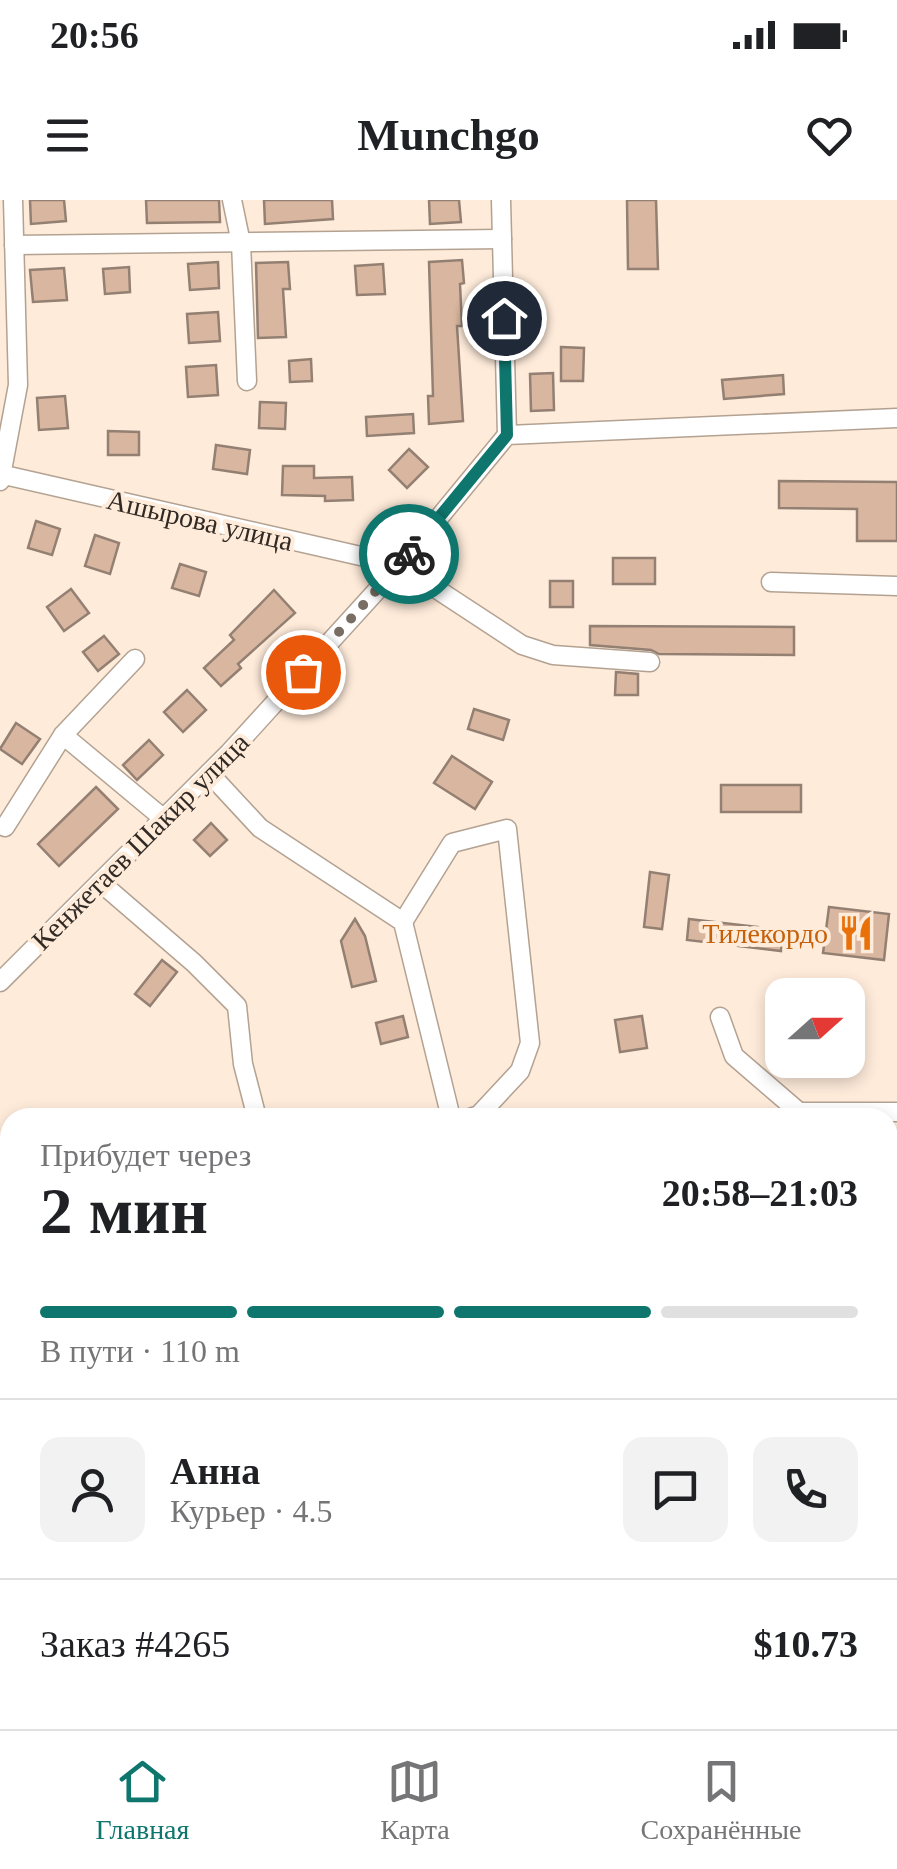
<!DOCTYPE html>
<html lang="ru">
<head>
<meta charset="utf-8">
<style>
  body { margin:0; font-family:Georgia,serif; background:#f2f2f2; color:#202124; height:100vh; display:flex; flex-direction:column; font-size:38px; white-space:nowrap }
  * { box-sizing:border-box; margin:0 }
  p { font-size:32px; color:#757577 }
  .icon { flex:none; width:55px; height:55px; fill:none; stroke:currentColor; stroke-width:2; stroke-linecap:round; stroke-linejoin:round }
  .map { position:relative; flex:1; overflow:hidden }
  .details { position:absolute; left:0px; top:908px; width:898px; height:622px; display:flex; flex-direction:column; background:#fff; border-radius:30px 30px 0 0; box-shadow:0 5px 15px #0003 }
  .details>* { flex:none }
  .needle { width:65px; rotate:69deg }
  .controls { position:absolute; left:765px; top:778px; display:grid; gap:20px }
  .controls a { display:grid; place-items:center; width:100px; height:100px; border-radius:20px; background:#fff; box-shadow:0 5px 15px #0003; font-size:50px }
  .pin { position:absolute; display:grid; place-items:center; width:85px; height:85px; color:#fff; margin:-42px; border:5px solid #fff; border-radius:50%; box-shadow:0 2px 10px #0007 }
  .courier { position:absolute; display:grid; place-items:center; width:100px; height:100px; margin:-50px; border:8px solid #0f766e; border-radius:50%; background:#fff; color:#222; box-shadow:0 2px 12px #0007 }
  .head em { font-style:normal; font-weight:700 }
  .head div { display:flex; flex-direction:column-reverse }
  .head { display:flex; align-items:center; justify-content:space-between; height:170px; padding:0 40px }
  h1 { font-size:65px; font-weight:700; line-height:75px }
  .bar { display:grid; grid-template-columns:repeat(4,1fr); gap:15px 10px; align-content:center; height:120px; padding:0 40px }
  .bar i { height:12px; border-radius:8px; background:#e0e0e0 }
  .bar .selected { background:#0f766e }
  .bar p { grid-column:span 4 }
  .line { display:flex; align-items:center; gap:25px; padding:0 40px; border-top:2px solid #e0e0e0 }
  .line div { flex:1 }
  .round { display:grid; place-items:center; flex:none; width:105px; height:105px; border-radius:20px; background:#f2f2f2 }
  .status { display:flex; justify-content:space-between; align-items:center; height:70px; padding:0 50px; background:#fff; direction:ltr }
  .status svg { height:28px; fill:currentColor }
  header { display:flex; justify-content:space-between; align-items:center; height:130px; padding:0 40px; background:#fff; font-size:45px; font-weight:700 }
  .tab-bar { display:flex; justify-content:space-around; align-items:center; height:140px; border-top:2px solid #e0e0e0; background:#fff; font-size:28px; color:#757577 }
  .tab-bar a { display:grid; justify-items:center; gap:5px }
  .tab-bar .selected { color:#0f766e }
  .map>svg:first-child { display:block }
</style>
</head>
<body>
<div class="status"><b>20:56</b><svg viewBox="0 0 49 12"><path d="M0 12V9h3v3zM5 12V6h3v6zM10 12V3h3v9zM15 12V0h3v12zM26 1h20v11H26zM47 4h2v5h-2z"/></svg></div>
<header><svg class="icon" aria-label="menu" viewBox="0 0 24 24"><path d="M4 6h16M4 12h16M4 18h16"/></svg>Munchgo<svg class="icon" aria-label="heart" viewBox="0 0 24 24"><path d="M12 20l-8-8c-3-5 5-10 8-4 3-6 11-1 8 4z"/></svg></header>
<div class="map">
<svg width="897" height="1529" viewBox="0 0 897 1529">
  <rect width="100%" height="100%" fill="#feebda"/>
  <!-- building -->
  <g fill="#d9b69f" stroke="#938073" stroke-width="2.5">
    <path d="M 30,0 L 64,0 L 66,21 L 31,24 Z"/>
    <path d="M 146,0 L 219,0 L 220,22 L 147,23 Z"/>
    <path d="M 264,0 L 332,0 L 333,19 L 265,24 Z"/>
    <path d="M 429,0 L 459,0 L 461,22 L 430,24 Z"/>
    <path d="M 627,0 L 656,0 L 658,69 L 628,69 Z"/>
    <path d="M 462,60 L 464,83 L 460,84 L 462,126 L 457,126 L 463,221 L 429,224 L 428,196 L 433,196 L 429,62 Z"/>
    <path d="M 218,62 L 219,88 L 190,90 L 188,64 Z"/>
    <path d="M 288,62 L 290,89 L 283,89 L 286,137 L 258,138 L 256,63 Z"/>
    <path d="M 383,64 L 385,94 L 357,95 L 355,66 Z"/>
    <path d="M 129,67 L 130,92 L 105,94 L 103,69 Z"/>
    <path d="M 64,68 L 67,100 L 33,102 L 30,70 Z"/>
    <path d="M 218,112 L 220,141 L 189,143 L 187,114 Z"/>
    <path d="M 561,147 L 584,148 L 583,181 L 561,181 Z"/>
    <path d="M 311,159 L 312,181 L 290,182 L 289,161 Z"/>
    <path d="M 216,165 L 218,195 L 188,197 L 186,167 Z"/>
    <path d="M 553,173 L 554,210 L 531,211 L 530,174 Z"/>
    <path d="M 783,175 L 784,194 L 724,199 L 722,180 Z"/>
    <path d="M 65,196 L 68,228 L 39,230 L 37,198 Z"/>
    <path d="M 260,202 L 286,203 L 285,229 L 259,228 Z"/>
    <path d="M 413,214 L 414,233 L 367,236 L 366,217 Z"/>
    <path d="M 108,231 L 139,232 L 139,255 L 108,255 Z"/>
    <path d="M 216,245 L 250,250 L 247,274 L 213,269 Z"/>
    <path d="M 409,249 L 428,267 L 407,288 L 389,270 Z"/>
    <path d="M 283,266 L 314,266 L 314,278 L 352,277 L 353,300 L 325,301 L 325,296 L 282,295 Z"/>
    <path d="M 779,281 L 897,282 L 897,341 L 857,341 L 857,309 L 779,308 Z"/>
    <path d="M 36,321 L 60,329 L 52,355 L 28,348 Z"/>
    <path d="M 95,335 L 119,343 L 110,374 L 85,366 Z"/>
    <rect x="613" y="358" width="42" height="26"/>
    <path d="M 180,364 L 206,372 L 199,396 L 172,388 Z"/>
    <rect x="550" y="381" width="23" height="26"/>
    <path d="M 71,389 L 89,413 L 64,431 L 47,407 Z"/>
    <path d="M 274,390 L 295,413 L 238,464 L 241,468 L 221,486 L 204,468 L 234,440 L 230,435 Z"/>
    <path d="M 590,426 L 794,427 L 794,455 L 659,454 L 651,450 L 590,445 Z"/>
    <path d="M 104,436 L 119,454 L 98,471 L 83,452 Z"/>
    <path d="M 616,472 L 638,474 L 638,495 L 615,495 Z"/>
    <path d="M 187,490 L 206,510 L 183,532 L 164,512 Z"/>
    <path d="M 474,509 L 509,520 L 503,540 L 468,529 Z"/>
    <path d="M 16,523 L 40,539 L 22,564 L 0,549 Z"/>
    <path d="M 149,540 L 163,555 L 137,580 L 123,565 Z"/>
    <path d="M 452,556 L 492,582 L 475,609 L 434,583 Z"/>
    <rect x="721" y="585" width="80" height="27"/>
    <path d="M 96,587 L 118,609 L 59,666 L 38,644 Z"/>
    <path d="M 211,623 L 227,640 L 210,656 L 194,640 Z"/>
    <path d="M 650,672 L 669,675 L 662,729 L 644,727 Z"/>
    <path d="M 829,707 L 889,714 L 884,760 L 823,753 Z"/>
    <path d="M 355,719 L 365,736 L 376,781 L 352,787 L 341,741 Z"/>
    <path d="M 689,719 L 783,730 L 781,751 L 687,740 Z"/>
    <path d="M 162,760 L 177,772 L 150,806 L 135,794 Z"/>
    <path d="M 403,816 L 408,837 L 381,844 L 376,823 Z"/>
    <path d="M 642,816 L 647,848 L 620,852 L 615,820 Z"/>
  </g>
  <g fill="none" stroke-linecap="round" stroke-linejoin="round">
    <defs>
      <g id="minor">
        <path d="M 232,0 L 241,43 L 247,181"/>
        <path d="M 501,0 L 507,235"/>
        <path d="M 14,45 L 502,39"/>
        <path d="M 0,274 L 400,365 L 522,445 L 553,455 L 650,462"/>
        <path d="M 0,281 L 18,185 L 13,0"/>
        <path d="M 771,382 L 897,386"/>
        <path d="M 63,535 L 164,619"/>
        <path d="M 209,573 L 260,628 L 403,722 L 451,918"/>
        <path d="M 5,627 L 63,535 L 135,459"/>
        <path d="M 100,682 L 194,763 L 237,806 L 243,864 L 257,918"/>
        <path d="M 403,722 L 452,643 L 507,629 L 530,843 L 520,871 L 479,915 L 470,918"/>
        <path d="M 0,782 L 229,553 L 400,365 L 507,235 L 897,218"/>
        <path d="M 720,817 L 734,856 L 799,912"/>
        <path d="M 792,917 L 799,912 L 897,912"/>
        <path d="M 0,1201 L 10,1201"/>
        <path d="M 888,1293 L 897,1294"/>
        <path d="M 888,1430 L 897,1431"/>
        <path d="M 0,1471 L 10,1475"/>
        <path d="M 109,1520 L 124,1529"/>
        <path d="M 297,1520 L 298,1529"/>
      </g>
    </defs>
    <!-- minor casing -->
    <use href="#minor" stroke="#b3a292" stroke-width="21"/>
    <!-- minor -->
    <use href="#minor" stroke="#fff" stroke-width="18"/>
  </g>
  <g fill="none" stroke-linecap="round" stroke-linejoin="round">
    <!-- done -->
    <path stroke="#796e64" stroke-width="10" stroke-dasharray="0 18" d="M 303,472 L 409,354"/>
    <!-- route -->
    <path stroke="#0f766e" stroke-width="12" d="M 409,354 L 507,235 L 504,118"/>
  </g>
  <!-- icons -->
  <defs>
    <symbol id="restaurant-bare" viewBox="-9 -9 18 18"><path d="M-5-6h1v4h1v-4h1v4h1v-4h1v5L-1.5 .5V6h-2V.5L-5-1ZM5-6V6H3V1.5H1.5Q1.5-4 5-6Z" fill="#e8710a" stroke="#feebda" stroke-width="2.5" paint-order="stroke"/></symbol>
  </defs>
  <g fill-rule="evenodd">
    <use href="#restaurant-bare" x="831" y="708" width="50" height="50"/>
  </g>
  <g text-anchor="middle" stroke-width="8" stroke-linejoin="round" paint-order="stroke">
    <!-- street labels -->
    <g font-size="28" fill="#312a24" stroke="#feebda">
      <text transform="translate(200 320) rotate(13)" y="10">Ашырова улица</text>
      <text transform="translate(140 641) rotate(-45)" y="10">Кенжетаев Шакир улица</text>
    </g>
    <!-- food labels -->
    <g font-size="28" fill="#c56008" stroke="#feebda" text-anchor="end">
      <text x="828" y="743">Тилекордо</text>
    </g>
  </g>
</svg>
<div class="controls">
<a><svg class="needle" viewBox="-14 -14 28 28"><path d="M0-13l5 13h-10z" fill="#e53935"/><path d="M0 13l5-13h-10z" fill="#757577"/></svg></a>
</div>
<div class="pin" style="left:303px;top:472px;background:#ea580c"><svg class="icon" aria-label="bag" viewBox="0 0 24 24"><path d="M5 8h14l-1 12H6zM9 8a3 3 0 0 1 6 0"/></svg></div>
<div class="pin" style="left:504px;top:118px;background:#1f2937"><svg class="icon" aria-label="home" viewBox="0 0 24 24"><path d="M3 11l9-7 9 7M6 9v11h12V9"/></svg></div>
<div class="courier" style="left:409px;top:354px"><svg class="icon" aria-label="bike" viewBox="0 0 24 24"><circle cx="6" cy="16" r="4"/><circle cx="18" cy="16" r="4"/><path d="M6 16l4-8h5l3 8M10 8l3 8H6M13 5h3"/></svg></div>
<section class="details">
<div class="head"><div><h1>2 мин</h1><p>Прибудет через</p></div><em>20:58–21:03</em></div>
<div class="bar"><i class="selected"></i><i class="selected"></i><i class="selected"></i><i></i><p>В пути · 110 m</p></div>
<div class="line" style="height:180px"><a class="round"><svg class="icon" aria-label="person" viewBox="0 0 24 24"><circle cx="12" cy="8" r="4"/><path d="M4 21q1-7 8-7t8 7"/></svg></a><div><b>Анна</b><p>Курьер · 4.5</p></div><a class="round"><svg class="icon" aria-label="chat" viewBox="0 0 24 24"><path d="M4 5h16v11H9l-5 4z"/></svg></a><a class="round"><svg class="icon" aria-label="phone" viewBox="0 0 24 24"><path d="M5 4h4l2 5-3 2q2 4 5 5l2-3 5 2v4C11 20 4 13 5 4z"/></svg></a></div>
<div class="line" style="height:130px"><div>Заказ #4265</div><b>$10.73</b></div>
</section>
</div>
<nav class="tab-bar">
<a class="selected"><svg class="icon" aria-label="home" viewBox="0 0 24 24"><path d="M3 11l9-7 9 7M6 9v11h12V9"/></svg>Главная</a>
<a><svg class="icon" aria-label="map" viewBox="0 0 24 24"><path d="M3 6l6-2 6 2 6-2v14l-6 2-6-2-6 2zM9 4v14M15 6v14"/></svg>Карта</a>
<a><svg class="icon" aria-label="saved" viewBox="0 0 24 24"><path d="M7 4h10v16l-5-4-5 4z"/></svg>Сохранённые</a>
</nav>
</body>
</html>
